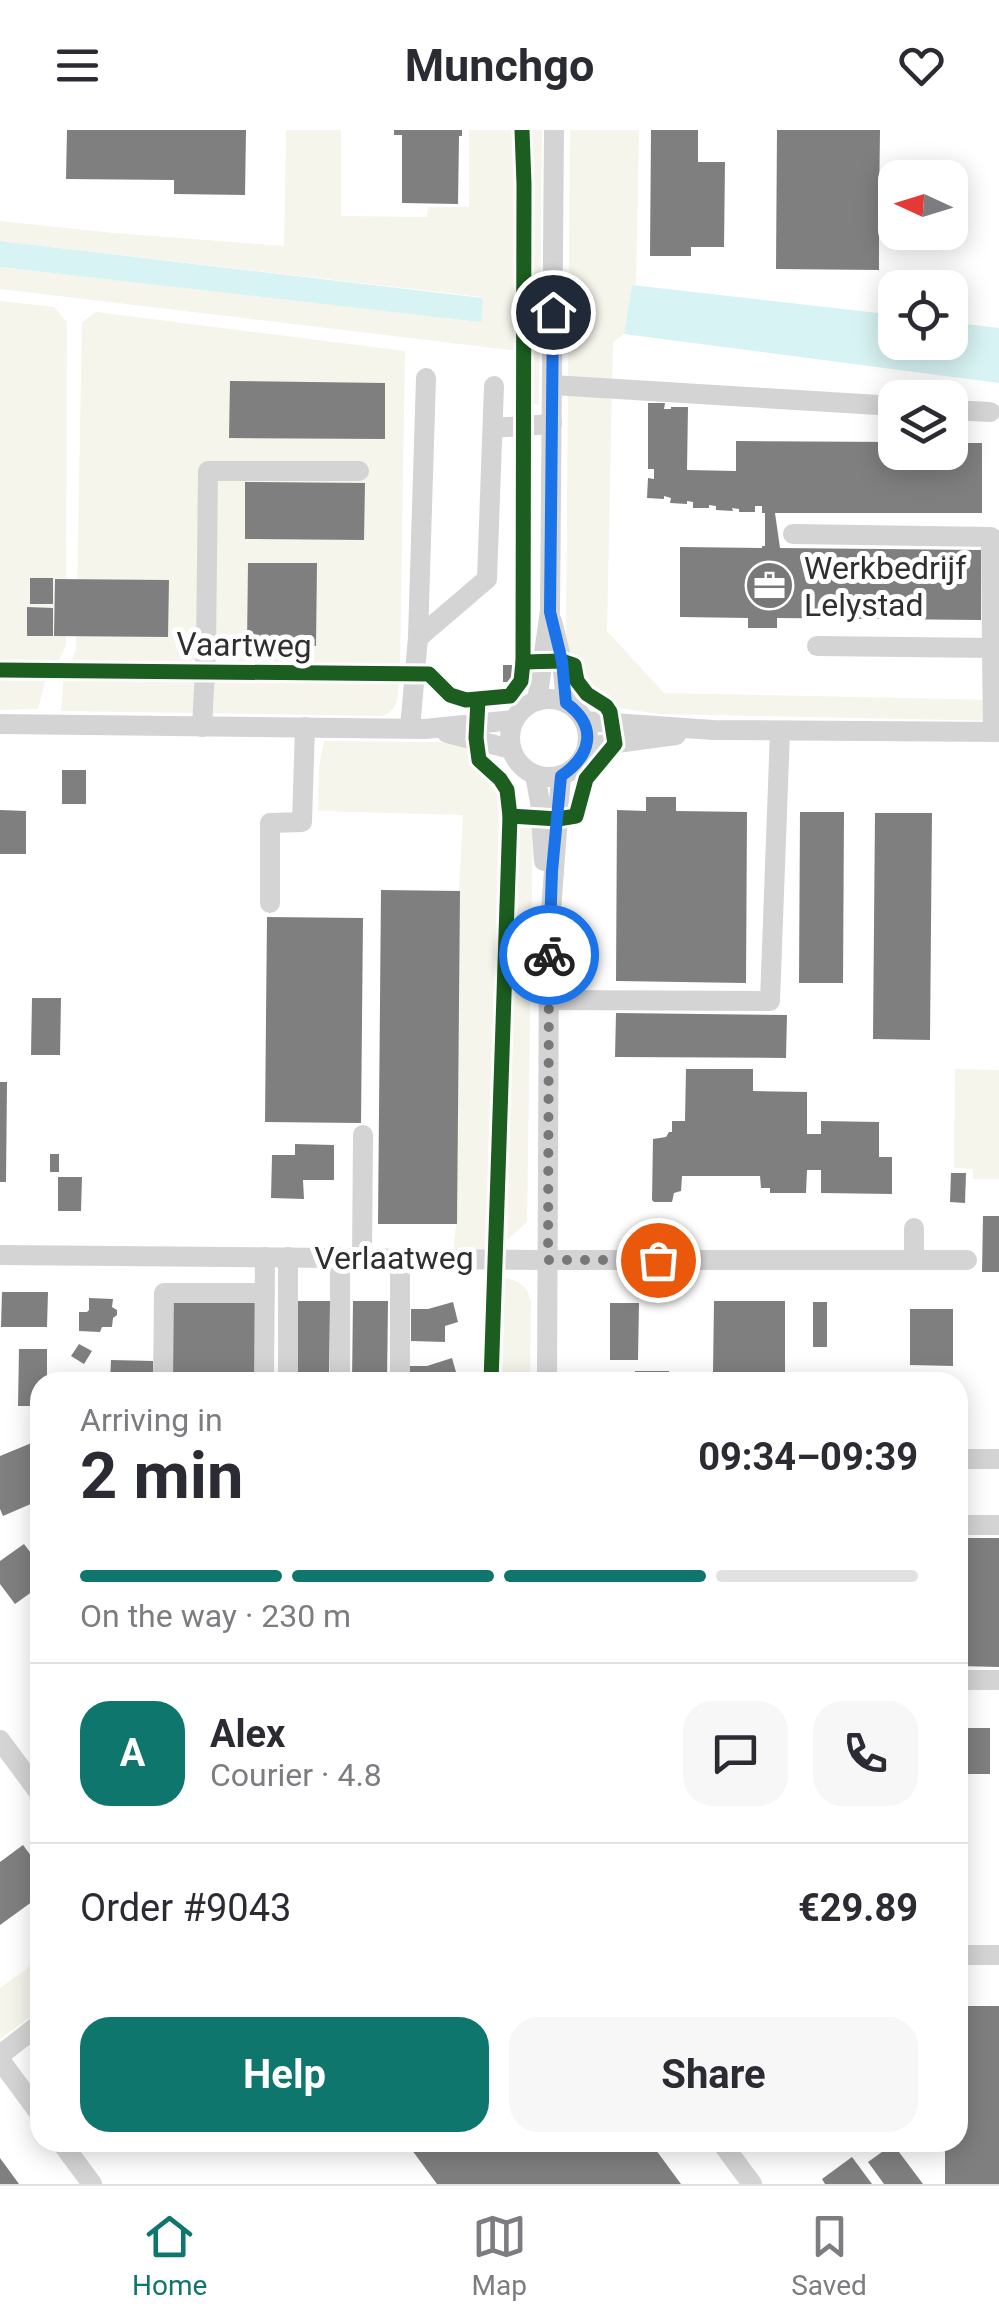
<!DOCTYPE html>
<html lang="en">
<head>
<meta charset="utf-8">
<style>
  body { margin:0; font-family:Roboto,sans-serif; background:#f7f7f7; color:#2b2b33; height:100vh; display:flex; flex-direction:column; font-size:38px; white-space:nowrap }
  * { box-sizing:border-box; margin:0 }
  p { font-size:32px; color:#7c7c81 }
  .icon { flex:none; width:55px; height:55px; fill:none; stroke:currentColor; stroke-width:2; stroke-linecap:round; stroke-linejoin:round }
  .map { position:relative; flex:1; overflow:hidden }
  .panel { position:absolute; left:30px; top:1242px; width:938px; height:780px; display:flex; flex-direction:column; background:#fff; border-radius:30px; box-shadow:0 5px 25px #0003 }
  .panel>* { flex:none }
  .needle { width:65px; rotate:274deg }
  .fabs { position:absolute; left:878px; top:30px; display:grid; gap:20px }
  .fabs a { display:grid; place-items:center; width:90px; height:90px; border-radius:20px; background:#fff; box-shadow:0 5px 25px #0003; font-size:50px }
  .pin { position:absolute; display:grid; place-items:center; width:85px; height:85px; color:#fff; margin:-42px; border:5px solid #fff; border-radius:50%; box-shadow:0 2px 10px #0007 }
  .courier { position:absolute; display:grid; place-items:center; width:100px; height:100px; margin:-50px; border:8px solid #1a73e8; border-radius:50%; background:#fff; color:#222; box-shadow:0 2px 12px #0007 }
  .headline em { font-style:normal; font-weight:700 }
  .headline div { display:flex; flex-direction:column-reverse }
  .headline { display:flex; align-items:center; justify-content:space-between; height:170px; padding:0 50px }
  h1 { font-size:65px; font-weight:700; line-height:75px }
  .bar { display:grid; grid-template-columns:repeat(4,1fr); gap:15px 10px; align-content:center; height:120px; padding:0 50px }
  .bar i { height:12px; border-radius:8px; background:#e1e1e2 }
  .bar .on { background:#0f766e }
  .bar p { grid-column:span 4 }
  .line { display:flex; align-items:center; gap:25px; padding:0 50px; border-top:2px solid #e1e1e2 }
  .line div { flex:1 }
  .round { display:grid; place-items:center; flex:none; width:105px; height:105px; border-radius:30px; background:#f7f7f7 }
  .cta { display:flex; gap:20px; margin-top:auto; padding:20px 50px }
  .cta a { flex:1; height:115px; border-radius:30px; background:#0f766e; color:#fff; font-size:40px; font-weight:700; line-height:115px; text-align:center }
  .cta a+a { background:#f7f7f7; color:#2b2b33 }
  header { display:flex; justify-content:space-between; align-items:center; height:130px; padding:0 50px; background:#fff; font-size:45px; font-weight:700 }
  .tab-bar { display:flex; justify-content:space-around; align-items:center; height:140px; border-top:2px solid #e1e1e2; background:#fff; font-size:28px; color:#7c7c81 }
  .tab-bar a { display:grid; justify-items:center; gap:5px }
  .tab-bar .on { color:#0f766e }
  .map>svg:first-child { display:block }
</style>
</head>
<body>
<header><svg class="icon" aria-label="menu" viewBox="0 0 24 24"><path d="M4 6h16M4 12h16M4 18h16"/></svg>Munchgo<svg class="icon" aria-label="heart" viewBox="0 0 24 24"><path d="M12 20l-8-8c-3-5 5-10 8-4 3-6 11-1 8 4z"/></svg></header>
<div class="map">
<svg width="999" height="2054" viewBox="0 0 999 2054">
  <rect width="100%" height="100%" fill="#fff"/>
  <!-- green -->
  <g fill="#f5f5ec">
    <path d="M 286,0 L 341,0 L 341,86 L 427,87 L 428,77 L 469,77 L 469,0 L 515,0 L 519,5 L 519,221 L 0,159 L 0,137 L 480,191 L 482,167 L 0,111 L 0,91 L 113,103 L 284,116 Z"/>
    <path d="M 525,0 L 542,0 L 539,275 L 528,272 L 528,8 Z"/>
    <path d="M 570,0 L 639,0 L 636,155 L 632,156 L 624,204 L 613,212 L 607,501 L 664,563 L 999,570 L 999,591 L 660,584 L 618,578 L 616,574 C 593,560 588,556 580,530 L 568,524 L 566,507 Z"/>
    <path d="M 0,171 L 54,177 L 67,192 L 66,515 L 56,536 L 0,535 Z"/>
    <path d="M 96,182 L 405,221 L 400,538 L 68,540 L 76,519 L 82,192 Z"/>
    <path d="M 64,543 L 399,548 C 398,564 400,580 382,586 L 61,581 Z"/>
    <path d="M 0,547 L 46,548 L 38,579 L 0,580 Z"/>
    <path d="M 324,611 L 441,612 L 469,618 L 469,634 L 499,664 L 490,1120 L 453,1120 L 456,1094 L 459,761 L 463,685 L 318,681 L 319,637 Z"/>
    <path d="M 516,693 L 533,693 L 527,1092 L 507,1110 Z"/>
    <path d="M 955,939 L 999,940 L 999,1049 L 973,1049 L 973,1039 L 954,1038 Z"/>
    <path d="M 505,1148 C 521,1152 527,1156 531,1172 L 530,1252 L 502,1252 Z"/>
    <path d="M 40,1829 L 40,1880 L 0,1909 L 0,1858 Z"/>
  </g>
  <!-- water -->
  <g fill="#d8f3f3">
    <path d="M 0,111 L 483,168 L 481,192 L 0,137 Z"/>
    <path d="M 632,155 L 895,185 L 895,212 L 950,212 L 950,192 L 999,198 L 999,253 L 624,204 Z"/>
  </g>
  <!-- building -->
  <g fill="#7f7f7f">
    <path d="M 67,0 L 246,0 L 245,65 L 174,64 L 174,50 L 66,49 Z"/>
    <path d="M 394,0 L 462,0 L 462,6 L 459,6 L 458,74 L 402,73 L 402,5 L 394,5 Z"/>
    <path d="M 651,0 L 698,0 L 698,32 L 725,32 L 724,117 L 691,117 L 691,126 L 650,126 Z"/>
    <path d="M 777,0 L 880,0 L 879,79 L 883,79 L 883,84 L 879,84 L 879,140 L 776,139 Z"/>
    <path d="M 230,251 L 385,253 L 385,309 L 229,308 Z"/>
    <path d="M 648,273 L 665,273 L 664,279 L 671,279 L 671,277 L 688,277 L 687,340 L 736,341 L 736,311 L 895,312 L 895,322 L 950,322 L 950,313 L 982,313 L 982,383 L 775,383 L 780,418 L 981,420 L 981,490 L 777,488 L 777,498 L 748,498 L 748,488 L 680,487 L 680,417 L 762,418 L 762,416 L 765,416 L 765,383 L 762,383 L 762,376 L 755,376 L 755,382 L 739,382 L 739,379 L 732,378 L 733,381 L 716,380 L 716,376 L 709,375 L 709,378 L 693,378 L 693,372 L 687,371 L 687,374 L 670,373 L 671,368 L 664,366 L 664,369 L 647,368 L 648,348 L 654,349 L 654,339 L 648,339 Z"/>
    <path d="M 245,352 L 365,353 L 364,410 L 245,409 Z"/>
    <path d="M 248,433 L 317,433 L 316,516 L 247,515 Z"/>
    <rect x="30" y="448" width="23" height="26"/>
    <path d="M 55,449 L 169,450 L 168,507 L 54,506 Z"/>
    <path d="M 27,477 L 53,478 L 53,506 L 27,506 Z"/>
    <rect x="503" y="535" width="10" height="17"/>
    <rect x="62" y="640" width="24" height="34"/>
    <path d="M 646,667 L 676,667 L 676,681 L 747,682 L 746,853 L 616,851 L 617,680 L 646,681 Z"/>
    <path d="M 0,680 L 26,681 L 26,724 L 0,724 Z"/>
    <path d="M 800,682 L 844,682 L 843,853 L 799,853 Z"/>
    <path d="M 875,683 L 932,683 L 930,910 L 873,909 Z"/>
    <path d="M 381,760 L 460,761 L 457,1094 L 378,1094 Z"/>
    <path d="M 267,787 L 363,788 L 361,993 L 265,992 Z"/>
    <path d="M 32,868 L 61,868 L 60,925 L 31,925 Z"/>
    <path d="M 616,883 L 787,885 L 786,928 L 615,927 Z"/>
    <path d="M 686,939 L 753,939 L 753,961 L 807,962 L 807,1004 L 821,1004 L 821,991 L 879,992 L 879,1027 L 892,1027 L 892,1064 L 821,1063 L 821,1040 L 807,1040 L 806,1063 L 770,1063 L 770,1058 L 761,1058 L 760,1046 L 682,1046 L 681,1061 L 674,1063 L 672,1072 L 654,1072 L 652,1070 L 653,1009 L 666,1007 L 669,1002 L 672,1002 L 672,991 L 685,991 Z"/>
    <path d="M 0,952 L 7,952 L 6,1052 L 0,1052 Z"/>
    <path d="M 295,1014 L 334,1015 L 334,1050 L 303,1050 L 304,1069 L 271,1068 L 272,1025 L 295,1025 Z"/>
    <rect x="50" y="1024" width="9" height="18"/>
    <path d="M 951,1043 L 966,1043 L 965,1073 L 950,1072 Z"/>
    <path d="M 58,1047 L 82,1047 L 81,1081 L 58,1081 Z"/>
    <path d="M 983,1086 L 999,1086 L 999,1142 L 982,1142 Z"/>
    <path d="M 2,1162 L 48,1162 L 47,1197 L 1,1197 Z"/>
    <path d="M 89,1168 L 113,1169 L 112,1177 L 117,1180 L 117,1185 L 113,1188 L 112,1197 L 102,1197 L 100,1202 L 79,1201 L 79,1182 L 87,1182 L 89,1180 Z"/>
    <path d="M 294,1171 L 330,1171 L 329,1252 L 294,1252 Z"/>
    <path d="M 353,1171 L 388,1171 L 387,1252 L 352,1252 Z"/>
    <path d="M 714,1171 L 785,1171 L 785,1243 L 782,1243 L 782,1252 L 716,1252 L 716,1242 L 713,1242 Z"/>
    <path d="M 165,1172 L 261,1173 L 260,1252 L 164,1252 Z"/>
    <path d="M 453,1172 L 458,1192 L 445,1196 L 445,1212 L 411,1211 L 411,1179 L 428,1179 Z"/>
    <rect x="813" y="1172" width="14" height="45"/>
    <path d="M 610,1173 L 639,1173 L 638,1230 L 610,1230 Z"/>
    <path d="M 910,1179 L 953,1179 L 953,1236 L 910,1235 Z"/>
    <path d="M 79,1214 L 92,1221 L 84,1234 L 71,1226 Z"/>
    <path d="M 19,1219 L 47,1219 L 47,1252 L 40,1252 L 40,1276 L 18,1276 Z"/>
    <path d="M 452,1228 L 458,1249 L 445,1252 L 410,1252 L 410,1236 L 427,1236 Z"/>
    <path d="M 111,1230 L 153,1231 L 153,1252 L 110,1252 Z"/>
    <rect x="635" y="1241" width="34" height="11"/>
    <path d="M 34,1312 L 40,1327 L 40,1370 L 3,1386 L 0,1379 L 0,1326 Z"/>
    <path d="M 958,1408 L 999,1408 L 999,1537 L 958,1536 Z"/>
    <path d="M 24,1414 L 40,1435 L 40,1456 L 15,1474 L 0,1454 L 0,1431 Z"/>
    <rect x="958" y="1598" width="32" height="46"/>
    <path d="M 23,1715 L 40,1738 L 40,1766 L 0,1795 L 0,1732 Z"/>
    <path d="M 958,1872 L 963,1872 L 963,1876 L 999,1876 L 999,2054 L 945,2054 L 945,2012 L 958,2012 Z"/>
    <path d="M 406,2012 L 650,2012 L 681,2054 L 437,2054 Z"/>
    <path d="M 893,2014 L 923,2054 L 884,2054 L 868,2032 Z"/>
    <path d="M 852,2027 L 872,2054 L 825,2054 L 822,2049 Z"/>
    <path d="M 0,2028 L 19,2054 L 0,2054 Z"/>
  </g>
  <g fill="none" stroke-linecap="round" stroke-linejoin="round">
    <!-- minor -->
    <g stroke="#d4d4d4" stroke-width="20">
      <path d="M 552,255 L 895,276"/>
      <path d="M 950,280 L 990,282"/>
      <path d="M 493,298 L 552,294"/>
      <path d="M 793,404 L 991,407 L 992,518"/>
      <path d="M 552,491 L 562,531 L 566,573"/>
      <path d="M 418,508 L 487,449 L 494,256"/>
      <path d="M 817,516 L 992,518 L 993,602"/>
      <circle cx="549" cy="608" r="39"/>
      <path d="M 537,571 L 550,481 L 554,0"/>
      <path d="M 584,591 L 713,600 L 999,602"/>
      <path d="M 0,594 L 425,599 L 514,590"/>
      <path d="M 202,597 L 206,520 L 208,341 L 359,341"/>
      <path d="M 410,598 L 418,508 L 426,248"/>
      <path d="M 447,603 L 511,619"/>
      <path d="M 587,617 L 676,605"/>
      <path d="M 535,645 L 540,672 L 544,731"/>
      <path d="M 270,773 L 270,693 L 302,692 L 305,597"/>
      <path d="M 549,870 L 770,871 L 780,601"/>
      <path d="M 914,1098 L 914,1129"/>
      <path d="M 0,1125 L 548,1130 L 967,1130"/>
      <path d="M 362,1127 L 363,1005"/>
      <path d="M 163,1252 L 164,1163 L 265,1163"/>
      <path d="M 264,1252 L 265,1127"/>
      <path d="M 288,1252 L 288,1127"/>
      <path d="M 340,1252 L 340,1127"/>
      <path d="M 400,1252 L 400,1128"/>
      <path d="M 547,1252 L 549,808 L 561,646"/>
      <path d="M 958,1329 L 999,1329"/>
      <path d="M 958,1395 L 999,1395"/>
      <path d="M 958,1550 L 999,1550"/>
      <path d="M 0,1610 L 40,1664"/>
      <path d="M 958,1825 L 999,1825"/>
      <path d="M 0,1925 L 40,1894"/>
      <path d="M 0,1930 L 40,1984"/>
      <path d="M 61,2012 L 92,2054"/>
      <path d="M 721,2012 L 752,2054"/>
    </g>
    <defs>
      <g id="cycleway">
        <path d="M 0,540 L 429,544 L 450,565 L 466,570 L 510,566 L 521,551 L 523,532 L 524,54 L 522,0"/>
        <path d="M 478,570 L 476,608 L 479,630 L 500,649 L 507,660 L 510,686 L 491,1252"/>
        <path d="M 510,686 L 558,689 L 576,686 L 586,649 L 615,614 L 610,582 L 606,576 L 587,564 L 577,551 L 574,535 L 562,531 L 523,532"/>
      </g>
    </defs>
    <!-- cycleway casing -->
    <use href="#cycleway" stroke="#fff" stroke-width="21"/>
    <!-- cycleway -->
    <use href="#cycleway" stroke="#1b5e20" stroke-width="15"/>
  </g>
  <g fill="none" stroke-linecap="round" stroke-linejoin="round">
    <!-- done -->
    <path stroke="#787878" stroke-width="10" stroke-dasharray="0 18" d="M 549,825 L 548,1130 L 658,1130"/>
    <!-- route -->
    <path stroke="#1a73e8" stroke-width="12" d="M 549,825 L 552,741 L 561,646 C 592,625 598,596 566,573 L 562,531 L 550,482 L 553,182"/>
  </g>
  <!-- icons -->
  <defs>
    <symbol id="office-disc" viewBox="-11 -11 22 22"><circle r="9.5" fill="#787878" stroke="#fff"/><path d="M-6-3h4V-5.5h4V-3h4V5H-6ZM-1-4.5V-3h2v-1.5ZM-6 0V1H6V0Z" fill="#fff"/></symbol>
  </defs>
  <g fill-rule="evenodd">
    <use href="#office-disc" x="742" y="428" width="55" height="55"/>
  </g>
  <g text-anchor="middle" stroke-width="10" stroke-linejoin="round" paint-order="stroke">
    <!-- poi labels -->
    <g font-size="32" fill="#2f2f2f" stroke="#fff" text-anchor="start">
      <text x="804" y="449">Werkbedrijf<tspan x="804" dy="37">Lelystad</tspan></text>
    </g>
    <!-- street labels -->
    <g font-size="32" fill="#2f2f2f" stroke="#fff">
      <text transform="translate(244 515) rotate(1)" y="11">Vaartweg</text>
      <text x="394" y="1139">Verlaatweg</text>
    </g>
  </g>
</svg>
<div class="fabs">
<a><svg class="needle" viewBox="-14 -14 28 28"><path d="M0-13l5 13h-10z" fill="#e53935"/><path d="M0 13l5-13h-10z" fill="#7c7c81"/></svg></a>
<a><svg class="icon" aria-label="locate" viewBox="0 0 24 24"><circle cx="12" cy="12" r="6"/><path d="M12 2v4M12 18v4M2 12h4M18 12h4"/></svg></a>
<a><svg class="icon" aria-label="layers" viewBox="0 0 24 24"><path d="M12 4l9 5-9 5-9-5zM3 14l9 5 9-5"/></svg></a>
</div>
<div class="pin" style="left:658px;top:1130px;background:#ea580c"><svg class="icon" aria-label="bag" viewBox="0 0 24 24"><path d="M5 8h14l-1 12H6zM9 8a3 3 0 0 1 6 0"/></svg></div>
<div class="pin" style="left:553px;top:182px;background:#1f2937"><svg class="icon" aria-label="home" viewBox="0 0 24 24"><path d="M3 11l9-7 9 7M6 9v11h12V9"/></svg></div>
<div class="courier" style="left:549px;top:825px"><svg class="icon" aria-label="bike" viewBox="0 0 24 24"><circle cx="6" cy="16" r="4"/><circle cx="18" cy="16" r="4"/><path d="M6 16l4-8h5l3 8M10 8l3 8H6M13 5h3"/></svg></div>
<section class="panel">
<div class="headline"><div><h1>2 min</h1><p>Arriving in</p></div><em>09:34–09:39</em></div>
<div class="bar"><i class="on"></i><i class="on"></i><i class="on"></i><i></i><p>On the way · 230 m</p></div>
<div class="line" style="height:180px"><b class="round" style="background:#0f766e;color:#fff">A</b><div><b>Alex</b><p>Courier · 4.8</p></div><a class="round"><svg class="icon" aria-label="chat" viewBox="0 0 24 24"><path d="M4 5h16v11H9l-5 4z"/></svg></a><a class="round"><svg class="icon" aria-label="phone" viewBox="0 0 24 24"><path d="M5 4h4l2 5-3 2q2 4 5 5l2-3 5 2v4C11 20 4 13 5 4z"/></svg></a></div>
<div class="line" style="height:130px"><div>Order #9043</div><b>€29.89</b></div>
<div class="cta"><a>Help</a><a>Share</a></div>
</section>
</div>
<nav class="tab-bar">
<a class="on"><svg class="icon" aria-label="home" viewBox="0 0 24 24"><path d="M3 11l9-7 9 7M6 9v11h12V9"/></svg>Home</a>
<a><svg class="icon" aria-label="map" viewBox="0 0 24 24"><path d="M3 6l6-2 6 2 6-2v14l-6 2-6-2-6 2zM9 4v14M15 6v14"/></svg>Map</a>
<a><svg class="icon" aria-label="saved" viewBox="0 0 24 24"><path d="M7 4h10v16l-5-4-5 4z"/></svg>Saved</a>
</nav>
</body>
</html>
